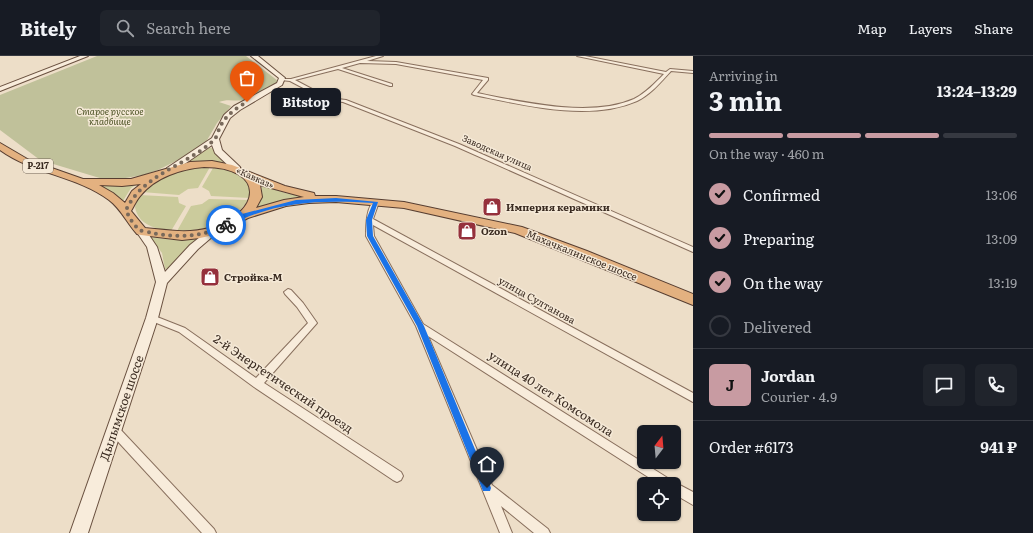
<!DOCTYPE html>
<html lang="en">
<head>
<meta charset="utf-8">
<style>
  body { margin:0; font-family:Literata,serif; background:#20242c; color:#f1f3f6; height:100vh; display:flex; flex-direction:column; font-size:15px; white-space:nowrap }
  * { box-sizing:border-box; margin:0 }
  p { font-size:13px; color:#9ea1a6 }
  .icon { flex:none; width:22px; height:22px; fill:none; stroke:currentColor; stroke-width:2; stroke-linecap:round; stroke-linejoin:round }
  .map { position:relative; flex:1; overflow:hidden }
  .sheet { display:flex; flex-direction:column; background:#171b24; width:340px }
  .sheet>* { flex:none }
  .needle { width:26px; rotate:16deg }
  .fabs { position:absolute; left:637px; top:369px; display:grid; gap:8px }
  .fabs a { display:grid; place-items:center; width:44px; height:44px; border-radius:6px; background:#171b24; box-shadow:0 1px 3px #0004; font-size:20px }
  .pin { position:absolute; display:grid; place-items:center; width:34px; height:34px; color:#fff; margin:-41px -17px; border-radius:50% 50% 50% 0; rotate:-45deg; box-shadow:0 0 4px #0007 }
  .pin .icon { rotate:45deg }
  .courier { position:absolute; display:grid; place-items:center; width:40px; height:40px; margin:-20px; border:3px solid #1a73e8; border-radius:50%; background:#fff; color:#222; box-shadow:0 1px 5px #0007 }
  .bubble { position:absolute; height:28px; border-radius:6px; background:#171b24; box-shadow:0 1px 3px #0004; font-size:13px; font-weight:700; line-height:28px; text-align:center }
  .overview em { font-style:normal; font-weight:700 }
  .overview div { display:flex; flex-direction:column-reverse }
  .overview { display:flex; align-items:center; justify-content:space-between; height:68px; padding:0 16px }
  h1 { font-size:26px; font-weight:700; line-height:30px }
  .bar { display:grid; grid-template-columns:repeat(4,1fr); gap:6px 4px; align-content:center; height:48px; padding:0 16px }
  .bar i { height:5px; border-radius:3px; background:#363941 }
  .bar .active { background:#c89ba2 }
  .bar p { grid-column:span 4 }
  .line { display:flex; align-items:center; gap:10px; padding:0 16px; border-top:1px solid #363941 }
  .line div { flex:1 }
  .round { display:grid; place-items:center; flex:none; width:42px; height:42px; border-radius:6px; background:#20242c }
  ol { padding:0 16px; list-style:none }
  li { display:flex; align-items:center; gap:12px; height:44px }
  li p { margin-inline-start:auto }
  li .icon { padding:4px; border-radius:50%; background:#c89ba2; color:#111; stroke-width:4 }
  li:last-child { color:#9ea1a6 }
  li i { width:22px; height:22px; border:2px solid #363941; border-radius:50% }
  header { display:flex; align-items:center; gap:24px; box-sizing:border-box; height:56px; padding:0 20px; background:#171b24; border-bottom:1px solid #363941 }
  header strong { font-size:19px }
  nav { display:flex; gap:22px; margin-inline-start:auto; font-size:14px }
  .search { width:280px; height:36px; background:#20242c; display:flex; align-items:center; gap:10px; box-sizing:border-box; padding:0 14px; border-radius:6px; color:#9ea1a6; font-size:15px }
  main { display:flex; flex:1; min-height:0 }
  .map>svg:first-child { display:block }
</style>
</head>
<body>
<header>
<strong>Bitely</strong>
<div class="search"><svg class="icon" aria-label="search" viewBox="0 0 24 24"><circle cx="10" cy="10" r="6"/><path d="M15 15l6 6"/></svg>Search here</div>
<nav><a>Map</a><a>Layers</a><a>Share</a></nav>
</header>
<main>
<div class="map">
<svg width="693" height="477" viewBox="0 0 693 477">
  <rect width="100%" height="100%" fill="#eddec8"/>
  <!-- green -->
  <g fill="#cbcb9c">
    <path d="M 209,92 L 212,92 L 224,107 L 203,106 L 185,108 Z"/>
    <path d="M 210,111 L 198,132 L 188,133 L 179,139 L 142,136 C 159,118 186,112 210,111 Z"/>
    <path d="M 213,112 C 233,114 251,118 250,142 L 211,140 L 209,135 L 202,131 Z"/>
    <path d="M 142,125 L 131,132 L 123,145 L 116,139 L 95,129 L 116,129 Z"/>
    <path d="M 261,129 L 285,137 L 309,141 L 254,155 C 261,147 264,139 261,129 Z"/>
    <path d="M 139,139 L 178,141 L 179,147 L 186,150 L 171,175 C 156,173 138,169 135,151 Z"/>
    <path d="M 209,143 L 248,144 C 233,168 203,175 177,175 L 191,150 L 202,148 Z"/>
    <path d="M 150,181 L 174,184 L 203,181 L 187,193 L 169,212 L 165,213 L 162,197 Z"/>
  </g>
  <!-- cemetery -->
  <path fill="#c0c19a" d="M 97,0 L 246,0 L 278,25 C 271,34 256,41 245,44 C 236,46 228,42 219,46 L 231,50 L 217,67 L 206,86 L 194,96 L 158,114 L 143,119 L 114,124 L 103,123 L 40,104 L 0,74 L 0,39 Z"/>
  <g fill="none" stroke-linecap="round" stroke-linejoin="round">
    <defs>
      <g id="minor">
        <path d="M 376,0 L 383,0 L 367,5 L 396,6 L 488,22 L 488,24 L 477,37 C 522,46 591,62 634,43 C 646,37 655,27 664,18 L 577,0 L 585,0 L 666,16 L 670,13 L 693,15 L 693,17 L 671,15 C 661,26 650,39 637,45 C 589,66 523,49 474,39 L 472,38 L 483,24 L 396,8 L 360,7 L 342,12 L 392,28 L 392,30 L 390,30 L 338,13 L 295,24 L 329,42 L 346,44 L 459,88 L 693,191 L 693,196 L 455,90 L 343,46 L 326,44 L 290,25 L 281,24 L 283,23 L 291,23 Z"/>
        <path d="M 376,144 L 379,146 L 373,163 L 693,337 L 693,346 L 373,169 L 374,180 L 423,268 L 674,426 L 693,436 L 693,449 L 674,438 L 674,428 L 659,428 L 428,280 L 492,429 L 548,473 L 550,477 L 534,477 L 501,450 L 512,477 L 500,477 L 416,270 L 366,180 C 366,170 366,149 376,144 Z"/>
        <path d="M 288,233 L 291,234 L 303,247 L 317,267 L 264,327 L 401,416 L 403,420 L 401,424 L 397,426 L 393,424 L 254,331 L 179,276 L 149,264 L 148,262 L 149,260 L 152,259 L 185,272 L 256,322 L 308,267 L 297,251 L 285,238 L 284,236 Z"/>
        <path d="M 115,370 L 119,372 L 214,473 L 216,477 L 202,477 L 111,378 L 110,375 L 111,372 Z"/>
      </g>
      <g id="secondary">
        <path d="M 80,0 L 88,0 L 0,35 L 0,31 Z"/>
        <path d="M 251,0 L 258,0 L 285,22 L 282,29 L 240,54 L 230,62 L 219,83 L 222,94 L 240,111 L 240,115 L 234,115 L 215,97 L 212,89 L 173,116 L 167,116 L 167,112 L 212,82 L 224,59 L 234,50 L 277,27 L 279,22 Z"/>
        <path d="M 141,172 L 145,173 L 157,191 L 165,216 L 190,189 L 210,173 L 214,172 L 219,175 L 198,193 L 167,227 L 158,262 L 88,477 L 70,477 L 146,262 L 156,226 L 147,191 L 136,175 Z"/>
      </g>
      <path id="trunk" d="M 0,87 L 29,104 L 83,123 L 131,123 L 190,106 L 212,105 L 232,109 L 285,130 L 314,137 L 315,140 L 336,140 L 404,146 L 522,171 L 587,195 L 693,238 L 693,249 L 515,177 L 404,152 L 336,146 L 309,147 L 286,150 L 248,162 L 218,178 L 200,182 L 182,184 L 141,179 L 137,178 C 127,167 121,153 109,144 C 77,120 33,118 0,94 ZM 204,111 C 266,111 263,157 209,172 C 188,178 166,174 145,172 L 131,155 C 134,150 137,143 141,139 C 156,121 181,113 204,111 ZM 141,128 L 132,135 L 125,147 L 113,137 L 99,129 L 122,130 ZM 260,129 L 304,141 L 284,144 L 256,152 L 262,141 Z"/>
    </defs>
    <!-- minor casing -->
    <use href="#minor" stroke="#886f5d" stroke-width="2"/>
    <!-- secondary casing -->
    <use href="#secondary" stroke="#6a5140" stroke-width="2"/>
    <!-- trunk casing -->
    <use href="#trunk" stroke="#573e31" stroke-width="2"/>
    <!-- minor -->
    <use href="#minor" fill="#f8ecdb" fill-rule="evenodd"/>
    <!-- secondary -->
    <use href="#secondary" fill="#f8ecdb" fill-rule="evenodd"/>
    <!-- trunk -->
    <use href="#trunk" fill="#e3b180" fill-rule="evenodd"/>
  </g>
  <!-- route -->
  <path fill="#1a73e8" d="M 336,142 L 378,146 L 372,164 L 373,180 L 424,270 L 491,432 L 490,435 L 483,435 L 417,270 L 367,180 L 366,164 L 373,147 C 319,144 276,145 228,170 L 223,169 L 242,158 L 296,144 Z"/>
  <g fill="none" stroke-linecap="round" stroke-linejoin="round">
    <!-- done -->
    <path stroke="#78695b" stroke-width="4" stroke-dasharray="0 7.2" d="M 226,169 C 203,181 178,182 152,177 C 149,176 143,176 140,174 C 133,169 129,161 126,154 C 143,118 186,110 214,84 C 217,81 218,75 220,71 C 226,59 236,52 247,46"/>
  </g>
  <!-- icons -->
  <defs>
    <symbol id="shop-square" viewBox="-11 -11 22 22"><rect x="-9" y="-9" width="18" height="18" rx="4" fill="#95303c" stroke="#f5e9d7"/><path d="M-5-2.5h2.3a2.7 3.5 0 0 1 5.4 0H5L5.5 6h-11ZM-1.5-2.5h3a1.5 2.3 0 0 0-3 0Z" fill="#fff"/></symbol>
  </defs>
  <g fill-rule="evenodd">
    <use href="#shop-square" x="481" y="140" width="22" height="22"/>
    <use href="#shop-square" x="456" y="164" width="22" height="22"/>
    <use href="#shop-square" x="199" y="210" width="22" height="22"/>
  </g>
  <g text-anchor="middle" stroke-width="3" stroke-linejoin="round" paint-order="stroke">
    <!-- far-park labels -->
    <g font-size="9" font-style="italic" fill="#4f5528" stroke="#f5e9d7">
      <text x="110" y="59">Старое русское<tspan x="110" dy="10">кладбище</tspan></text>
    </g>
    <!-- far-street labels -->
    <g font-size="9" fill="#392a20" stroke="#f5e9d7">
      <text transform="translate(497 97) rotate(24)" y="3">Заводская улица</text>
      <text transform="translate(255 122) rotate(24)" y="3">«Кавказ»</text>
    </g>
    <!-- shield labels -->
    <rect fill="#f5e9d7" stroke="#716357" stroke-width="1" x="23" y="103" width="30" height="14" rx="3"/>
    <g font-size="9" font-weight="bold" fill="#392a20">
      <text x="38" y="113">Р-217</text>
    </g>
    <!-- poi labels -->
    <g font-size="10" font-weight="bold" fill="#392a20" stroke="#f5e9d7" text-anchor="start">
      <text x="506" y="155">Империя керамики</text>
      <text x="481" y="179">Ozon</text>
      <text x="224" y="225">Стройка-М</text>
    </g>
    <!-- street labels -->
    <g font-size="10" fill="#392a20" stroke="#f5e9d7">
      <text transform="translate(582 199) rotate(22)" y="4">Махачкалинское шоссе</text>
      <text transform="translate(537 244) rotate(29)" y="4">улица Султанова</text>
    </g>
    <!-- near-street labels -->
    <g font-size="12" fill="#392a20" stroke="#f5e9d7">
      <text transform="translate(283 328) rotate(34)" y="4">2-й Энергетический проезд</text>
      <text transform="translate(551 338) rotate(33)" y="4">улица 40 лет Комсомола</text>
      <text transform="translate(122 352) rotate(-71)" y="4">Дылымское шоссе</text>
    </g>
  </g>
</svg>
<div class="fabs">
<a><svg class="needle" viewBox="-14 -14 28 28"><path d="M0-13l5 13h-10z" fill="#e53935"/><path d="M0 13l5-13h-10z" fill="#9ea1a6"/></svg></a>
<a><svg class="icon" aria-label="locate" viewBox="0 0 24 24"><circle cx="12" cy="12" r="6"/><path d="M12 2v4M12 18v4M2 12h4M18 12h4"/></svg></a>
</div>
<div class="pin" style="left:247px;top:46px;background:#ea580c"><svg class="icon" aria-label="bag" viewBox="0 0 24 24"><path d="M5 8h14l-1 12H6zM9 8a3 3 0 0 1 6 0"/></svg></div>
<div class="pin" style="left:487px;top:432px;background:#1f2937"><svg class="icon" aria-label="home" viewBox="0 0 24 24"><path d="M3 11l9-7 9 7M6 9v11h12V9"/></svg></div>
<div class="courier" style="left:226px;top:169px"><svg class="icon" aria-label="bike" viewBox="0 0 24 24"><circle cx="6" cy="16" r="4"/><circle cx="18" cy="16" r="4"/><path d="M6 16l4-8h5l3 8M10 8l3 8H6M13 5h3"/></svg></div>
<div class="bubble" style="left:271px;top:32px;width:70px">Bitstop</div>
</div>
<section class="sheet">
<div class="overview"><div><h1>3 min</h1><p>Arriving in</p></div><em>13:24–13:29</em></div>
<div class="bar"><i class="active"></i><i class="active"></i><i class="active"></i><i></i><p>On the way · 460 m</p></div>
<ol>
<li><svg class="icon" aria-label="check" viewBox="0 0 24 24"><path d="M5 12l5 5 9-10"/></svg>Confirmed<p>13:06</p></li>
<li><svg class="icon" aria-label="check" viewBox="0 0 24 24"><path d="M5 12l5 5 9-10"/></svg>Preparing<p>13:09</p></li>
<li><svg class="icon" aria-label="check" viewBox="0 0 24 24"><path d="M5 12l5 5 9-10"/></svg>On the way<p>13:19</p></li>
<li><i></i>Delivered</li>
</ol>
<div class="line" style="height:72px"><b class="round" style="background:#c89ba2;color:#111">J</b><div><b>Jordan</b><p>Courier · 4.9</p></div><a class="round"><svg class="icon" aria-label="chat" viewBox="0 0 24 24"><path d="M4 5h16v11H9l-5 4z"/></svg></a><a class="round"><svg class="icon" aria-label="phone" viewBox="0 0 24 24"><path d="M5 4h4l2 5-3 2q2 4 5 5l2-3 5 2v4C11 20 4 13 5 4z"/></svg></a></div>
<div class="line" style="height:52px"><div>Order #6173</div><b>941 ₽</b></div>
</section>
</main>
</body>
</html>
